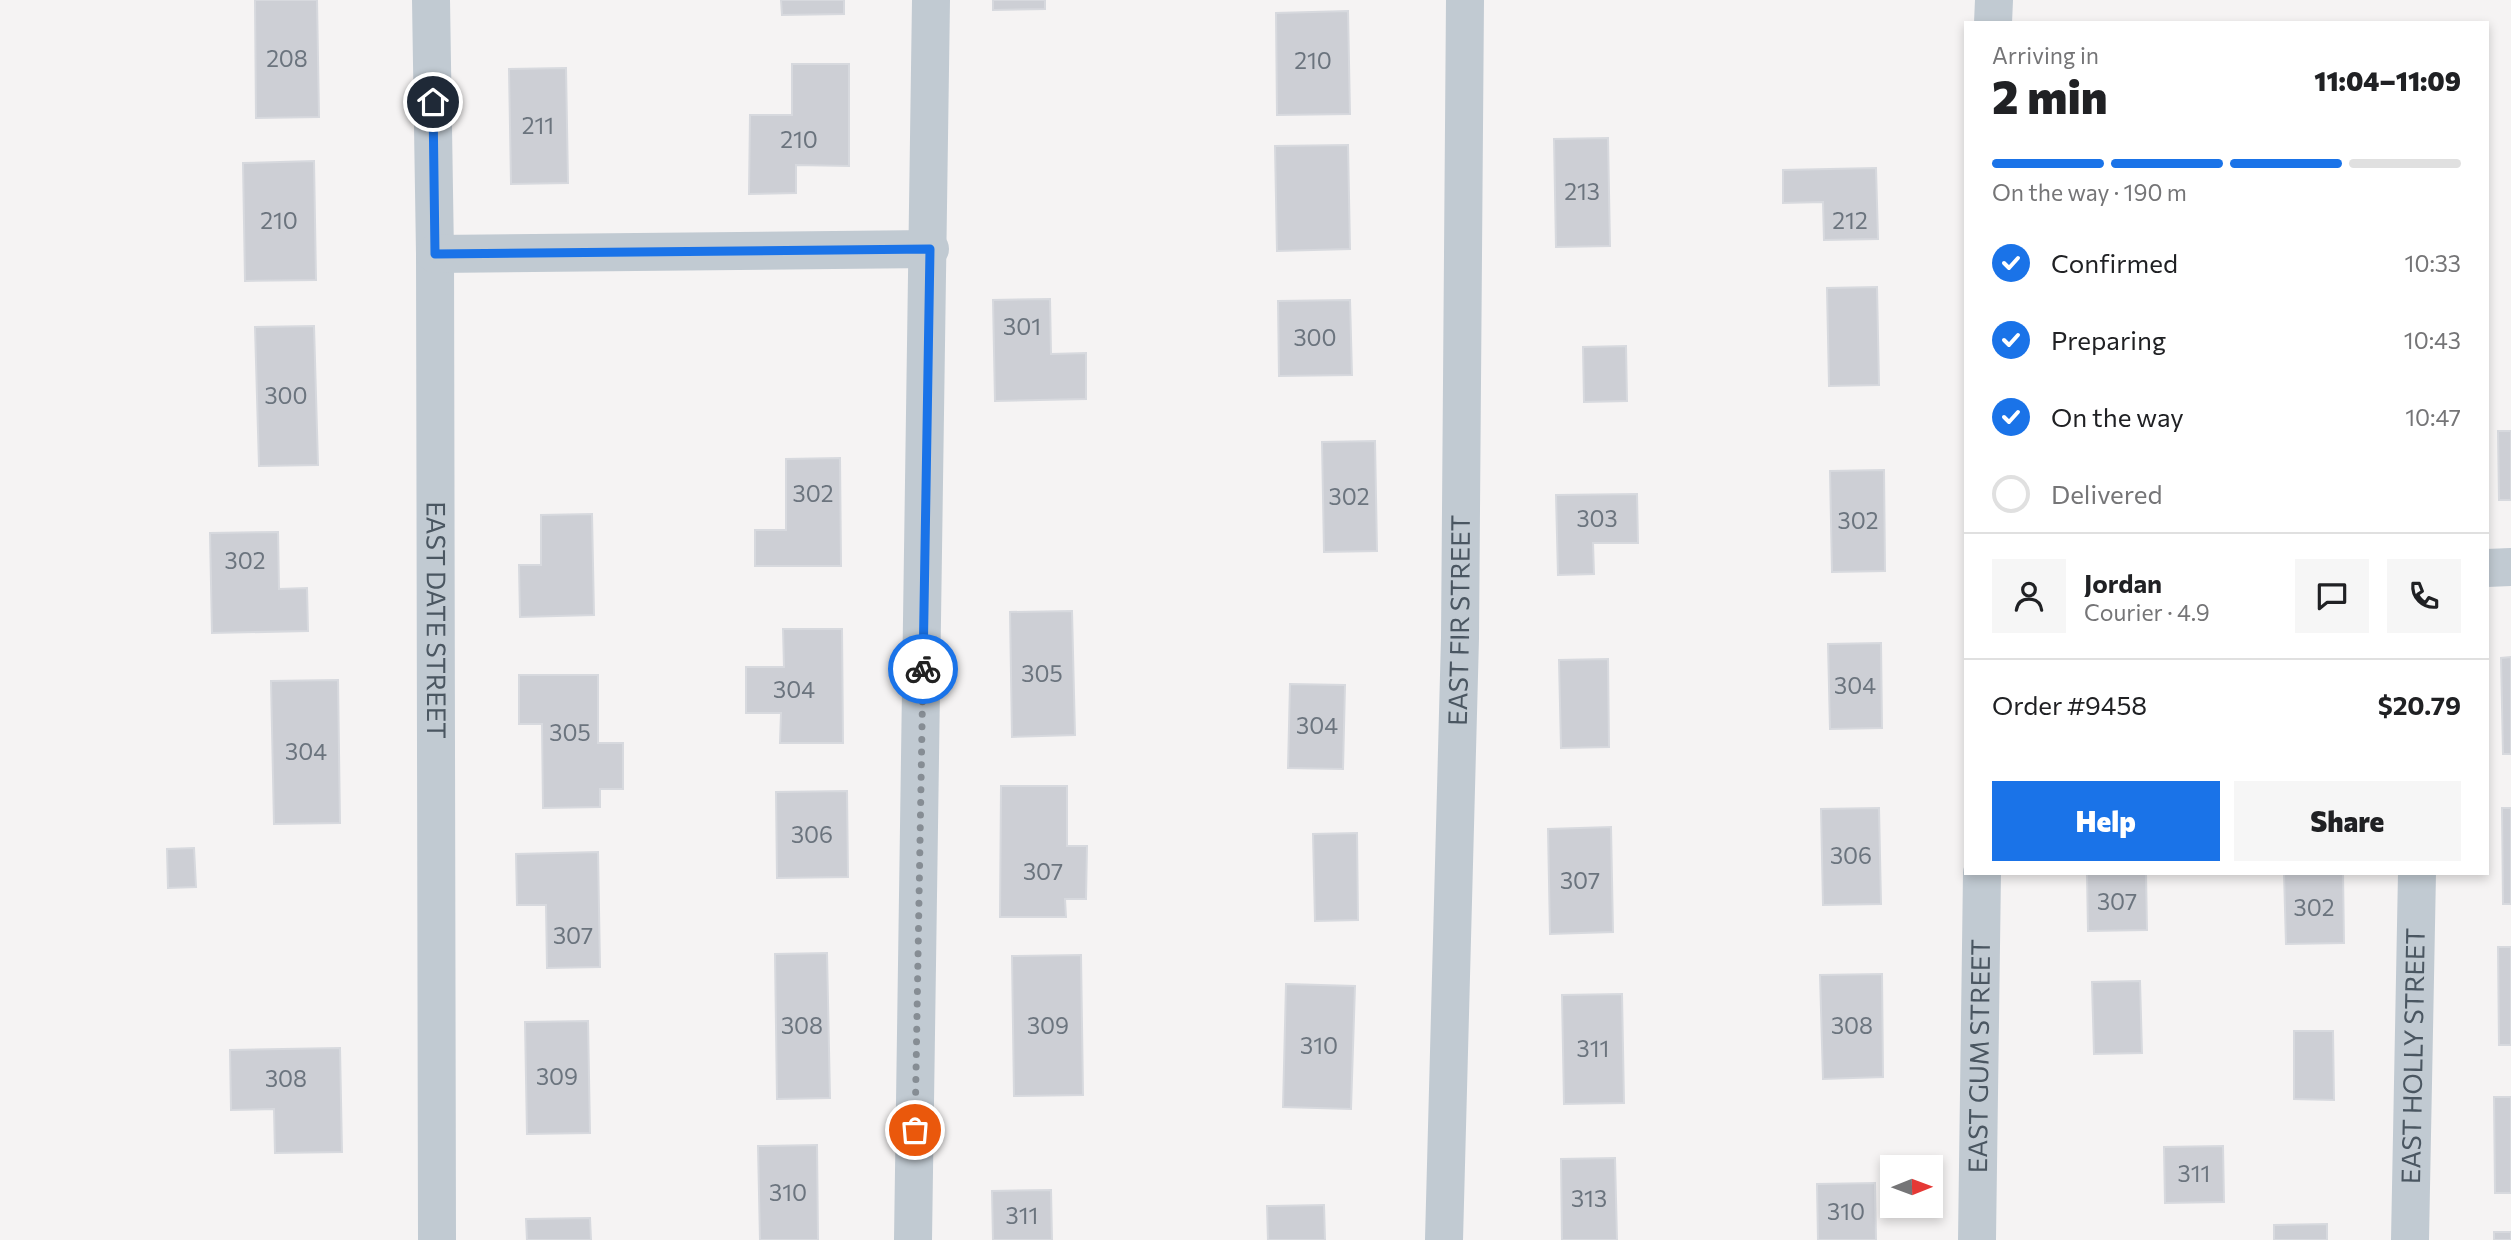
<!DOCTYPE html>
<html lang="en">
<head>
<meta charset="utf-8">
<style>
  body { margin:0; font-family:Commissioner,sans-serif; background:#f6f6f6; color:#202124; height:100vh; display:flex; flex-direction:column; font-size:26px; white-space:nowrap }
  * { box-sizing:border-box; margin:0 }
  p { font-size:23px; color:#757577 }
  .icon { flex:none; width:38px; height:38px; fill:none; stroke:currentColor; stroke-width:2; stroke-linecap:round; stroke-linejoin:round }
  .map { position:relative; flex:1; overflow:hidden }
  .side { position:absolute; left:1964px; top:21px; width:525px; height:854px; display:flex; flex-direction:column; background:#fff; border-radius:0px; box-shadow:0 4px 10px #0003 }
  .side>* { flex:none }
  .needle { width:46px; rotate:89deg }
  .tools { position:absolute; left:1880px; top:1155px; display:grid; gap:14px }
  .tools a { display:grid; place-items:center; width:63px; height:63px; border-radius:0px; background:#fff; box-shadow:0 4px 10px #0003; font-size:35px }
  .pin { position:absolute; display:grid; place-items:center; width:60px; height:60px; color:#fff; margin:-30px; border:4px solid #fff; border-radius:50%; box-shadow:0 2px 7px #0007 }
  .courier { position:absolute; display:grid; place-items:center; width:70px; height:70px; margin:-35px; border:5px solid #1a73e8; border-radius:50%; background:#fff; color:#222; box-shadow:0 2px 9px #0007 }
  .summary em { font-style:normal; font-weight:800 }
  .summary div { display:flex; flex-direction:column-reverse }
  .summary { display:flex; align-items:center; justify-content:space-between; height:119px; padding:0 28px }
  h1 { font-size:46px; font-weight:800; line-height:52px }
  .bar { display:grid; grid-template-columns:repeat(4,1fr); gap:10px 7px; align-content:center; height:84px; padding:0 28px }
  .bar i { height:9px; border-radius:5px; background:#e0e0e0 }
  .bar .on { background:#1a73e8 }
  .bar p { grid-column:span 4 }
  .line { display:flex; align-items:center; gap:18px; padding:0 28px; border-top:2px solid #e0e0e0 }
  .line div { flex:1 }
  .round { display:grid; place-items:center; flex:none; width:74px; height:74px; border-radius:0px; background:#f6f6f6 }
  ol { padding:0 28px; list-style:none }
  li { display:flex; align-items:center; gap:21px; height:77px }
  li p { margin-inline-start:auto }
  li .icon { padding:7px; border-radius:50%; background:#1a73e8; color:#fff; stroke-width:4 }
  li:last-child { color:#757577 }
  li i { width:38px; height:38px; border:4px solid #e0e0e0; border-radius:50% }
  .button { display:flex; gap:14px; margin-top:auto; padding:14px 28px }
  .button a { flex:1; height:80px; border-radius:0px; background:#1a73e8; color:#fff; font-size:28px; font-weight:800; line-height:80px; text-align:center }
  .button a+a { background:#f6f6f6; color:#202124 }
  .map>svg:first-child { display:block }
</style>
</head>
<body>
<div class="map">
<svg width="2511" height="1240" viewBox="0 0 2511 1240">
  <rect width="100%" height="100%" fill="#f5f3f3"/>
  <!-- building -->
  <g fill="#cdcfd5" stroke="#d7d9de" stroke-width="2">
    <path d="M 255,0 L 317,0 L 319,117 L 256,118 Z"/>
    <path d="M 781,0 L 844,0 L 844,14 L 782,15 Z"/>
    <path d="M 993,0 L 1045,0 L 1045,9 L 993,10 Z"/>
    <path d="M 1348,11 L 1350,114 L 1277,115 L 1276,13 Z"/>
    <path d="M 792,64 L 849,64 L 849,166 L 796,165 L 796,193 L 749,194 L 750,115 L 792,115 Z"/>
    <path d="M 566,68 L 568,183 L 511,184 L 509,69 Z"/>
    <path d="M 1608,138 L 1610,246 L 1556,247 L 1554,139 Z"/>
    <path d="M 1348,145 L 1350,249 L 1277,251 L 1275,146 Z"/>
    <path d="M 314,161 L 316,280 L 245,281 L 243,163 Z"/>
    <path d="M 1876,168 L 1878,239 L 1824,240 L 1823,202 L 1783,203 L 1783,170 Z"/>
    <path d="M 1877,287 L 1879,385 L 1829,386 L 1827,288 Z"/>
    <path d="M 1050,299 L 1051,354 L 1086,353 L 1086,399 L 995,401 L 993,300 Z"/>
    <path d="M 1350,300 L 1352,375 L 1279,376 L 1278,301 Z"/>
    <path d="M 314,326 L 318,465 L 259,466 L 255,327 Z"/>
    <path d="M 1626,346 L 1627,401 L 1584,402 L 1583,347 Z"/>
    <path d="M 2498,431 L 2511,431 L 2511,500 L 2499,500 Z"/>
    <path d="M 1375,441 L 1377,551 L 1324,552 L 1322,442 Z"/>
    <path d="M 840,458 L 841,566 L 755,566 L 755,530 L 786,530 L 786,459 Z"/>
    <path d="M 1884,470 L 1885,571 L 1832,572 L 1830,471 Z"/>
    <path d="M 1637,494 L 1638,543 L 1593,543 L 1594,574 L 1558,575 L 1556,495 Z"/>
    <path d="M 592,514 L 594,615 L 520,617 L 519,565 L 541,565 L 541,515 Z"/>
    <path d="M 278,532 L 279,589 L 307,588 L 308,631 L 212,633 L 210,533 Z"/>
    <path d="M 1072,611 L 1075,735 L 1012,737 L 1010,612 Z"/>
    <path d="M 783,629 L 842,629 L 843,743 L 780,743 L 781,713 L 746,713 L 746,667 L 784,667 Z"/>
    <path d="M 1881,643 L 1882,728 L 1830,729 L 1828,644 Z"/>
    <path d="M 2511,657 L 2511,754 L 2503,754 L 2501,658 Z"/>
    <path d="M 1608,659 L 1609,747 L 1561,748 L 1559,660 Z"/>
    <path d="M 519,675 L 598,675 L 598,743 L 623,743 L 623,789 L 600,789 L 600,807 L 543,808 L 542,724 L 519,724 Z"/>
    <path d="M 338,680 L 340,823 L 274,824 L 271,681 Z"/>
    <path d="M 1290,684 L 1345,685 L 1343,769 L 1288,768 Z"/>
    <path d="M 1001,786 L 1067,786 L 1067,846 L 1087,846 L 1086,899 L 1065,899 L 1066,917 L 1000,917 Z"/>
    <path d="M 847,791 L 848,877 L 777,878 L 776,792 Z"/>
    <path d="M 1879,808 L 1881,904 L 1823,905 L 1821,809 Z"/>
    <path d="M 2502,808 L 2511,808 L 2511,904 L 2503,904 Z"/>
    <path d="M 1611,827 L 1613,932 L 1550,934 L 1548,829 Z"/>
    <path d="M 1357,833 L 1358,920 L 1315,921 L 1313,834 Z"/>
    <path d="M 194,848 L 196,887 L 168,888 L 167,849 Z"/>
    <path d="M 598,852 L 600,967 L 547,968 L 546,905 L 517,905 L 516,854 Z"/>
    <path d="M 2087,873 L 2146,873 L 2147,930 L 2088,931 Z"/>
    <path d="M 2284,873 L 2343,873 L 2344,943 L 2286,944 Z"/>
    <path d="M 2498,947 L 2511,947 L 2511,1045 L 2499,1045 Z"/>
    <path d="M 827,953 L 830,1098 L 777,1099 L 775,954 Z"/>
    <path d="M 1081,955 L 1083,1095 L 1014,1096 L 1012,956 Z"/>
    <path d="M 1882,974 L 1883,1077 L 1823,1079 L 1820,975 Z"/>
    <path d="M 2140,981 L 2142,1053 L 2094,1054 L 2092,982 Z"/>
    <path d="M 1286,984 L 1355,986 L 1351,1109 L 1283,1107 Z"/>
    <path d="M 1622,994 L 1624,1103 L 1564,1104 L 1562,995 Z"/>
    <path d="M 588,1021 L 590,1133 L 527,1134 L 525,1022 Z"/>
    <path d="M 2294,1031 L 2333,1031 L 2334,1100 L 2294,1099 Z"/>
    <path d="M 340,1048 L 342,1152 L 275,1153 L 274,1109 L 231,1110 L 230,1050 Z"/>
    <path d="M 2494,1097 L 2511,1097 L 2511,1193 L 2495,1193 Z"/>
    <path d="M 817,1145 L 818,1240 L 760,1240 L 758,1146 Z"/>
    <path d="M 2223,1146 L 2224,1202 L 2165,1203 L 2164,1147 Z"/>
    <path d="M 1615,1158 L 1617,1240 L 1562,1240 L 1561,1159 Z"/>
    <path d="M 1875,1183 L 1876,1240 L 1818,1240 L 1817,1184 Z"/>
    <path d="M 1051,1190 L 1052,1240 L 993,1240 L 992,1191 Z"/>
    <path d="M 1324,1205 L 1325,1240 L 1268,1240 L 1267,1206 Z"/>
    <path d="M 590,1218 L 591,1240 L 527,1240 L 526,1219 Z"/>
    <path d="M 2327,1224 L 2327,1240 L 2274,1240 L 2274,1225 Z"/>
    <rect x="2494" y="1232" width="17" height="8"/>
  </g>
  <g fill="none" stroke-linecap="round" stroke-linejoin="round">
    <!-- minor -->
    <g stroke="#c1cad2" stroke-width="38">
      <path id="s1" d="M 431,0 L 435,254 L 437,1240"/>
      <path d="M 1993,23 L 1994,0"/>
      <path d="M 435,254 L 930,249"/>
      <path d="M 2487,568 L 2511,567"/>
      <path d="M 913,1240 L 931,0"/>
      <path id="s2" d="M 1444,1240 L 1460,638 L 1465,0"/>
      <path id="s3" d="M 1977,1240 L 1982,873"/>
      <path id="s4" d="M 2410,1240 L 2417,873"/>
    </g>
  </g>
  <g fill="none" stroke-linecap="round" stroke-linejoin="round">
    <!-- done -->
    <path stroke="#868d94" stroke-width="7" stroke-dasharray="0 12.6" d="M 915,1130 L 923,669"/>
    <!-- route -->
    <path stroke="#1a73e8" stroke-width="9" d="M 433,102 L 435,254 L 930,249 L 923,669"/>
  </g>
  <g text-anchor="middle" stroke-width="7" stroke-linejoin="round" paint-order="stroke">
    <!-- number labels -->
    <g font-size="23" fill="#6b747e">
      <text x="287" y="67">208</text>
      <text x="1313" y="69">210</text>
      <text x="538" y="134">211</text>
      <text x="799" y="148">210</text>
      <text x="1582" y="200">213</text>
      <text x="279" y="229">210</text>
      <text x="1850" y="229">212</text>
      <text x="1022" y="335">301</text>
      <text x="1315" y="346">300</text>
      <text x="286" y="404">300</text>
      <text x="813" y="502">302</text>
      <text x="1349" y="505">302</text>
      <text x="1597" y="527">303</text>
      <text x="1858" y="529">302</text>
      <text x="245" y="569">302</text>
      <text x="1042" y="682">305</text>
      <text x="1855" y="694">304</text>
      <text x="794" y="698">304</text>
      <text x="1317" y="734">304</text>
      <text x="570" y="741">305</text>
      <text x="306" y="760">304</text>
      <text x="812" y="843">306</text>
      <text x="1851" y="864">306</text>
      <text x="1043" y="880">307</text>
      <text x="1580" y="889">307</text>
      <text x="2117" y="910">307</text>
      <text x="2314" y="916">302</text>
      <text x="573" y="944">307</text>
      <text x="802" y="1034">308</text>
      <text x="1048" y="1034">309</text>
      <text x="1852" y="1034">308</text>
      <text x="1319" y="1054">310</text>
      <text x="1593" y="1057">311</text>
      <text x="557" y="1085">309</text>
      <text x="286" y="1087">308</text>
      <text x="2194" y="1182">311</text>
      <text x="788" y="1201">310</text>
      <text x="1589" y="1207">313</text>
      <text x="1846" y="1220">310</text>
      <text x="1022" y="1224">311</text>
    </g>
    <!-- street labels -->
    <g font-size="26" fill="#4a5661" stroke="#fff">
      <text dy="9" stroke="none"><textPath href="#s1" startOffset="620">EAST DATE STREET</textPath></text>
      <text dy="9" stroke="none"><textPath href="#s2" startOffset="620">EAST FIR STREET</textPath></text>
      <text dy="9" stroke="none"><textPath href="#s3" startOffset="184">EAST GUM STREET</textPath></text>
      <text dy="9" stroke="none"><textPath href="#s4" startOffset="184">EAST HOLLY STREET</textPath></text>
    </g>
  </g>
</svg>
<div class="tools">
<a><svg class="needle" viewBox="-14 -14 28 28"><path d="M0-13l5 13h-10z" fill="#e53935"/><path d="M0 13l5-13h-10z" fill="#757577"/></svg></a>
</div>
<div class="pin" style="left:915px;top:1130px;background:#ea580c"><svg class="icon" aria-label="bag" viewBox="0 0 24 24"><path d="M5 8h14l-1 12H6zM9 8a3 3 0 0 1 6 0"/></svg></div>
<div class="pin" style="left:433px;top:102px;background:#1f2937"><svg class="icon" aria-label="home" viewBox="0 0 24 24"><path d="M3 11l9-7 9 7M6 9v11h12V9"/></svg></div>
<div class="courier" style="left:923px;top:669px"><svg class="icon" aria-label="bike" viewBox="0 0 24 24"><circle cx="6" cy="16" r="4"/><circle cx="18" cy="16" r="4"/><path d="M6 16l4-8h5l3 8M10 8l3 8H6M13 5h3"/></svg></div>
<section class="side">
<div class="summary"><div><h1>2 min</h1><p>Arriving in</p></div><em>11:04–11:09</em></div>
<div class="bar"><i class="on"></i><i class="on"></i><i class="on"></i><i></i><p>On the way · 190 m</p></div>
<ol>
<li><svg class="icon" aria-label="check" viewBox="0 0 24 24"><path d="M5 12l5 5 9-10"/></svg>Confirmed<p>10:33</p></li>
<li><svg class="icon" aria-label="check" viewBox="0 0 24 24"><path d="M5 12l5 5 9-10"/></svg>Preparing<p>10:43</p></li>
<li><svg class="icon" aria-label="check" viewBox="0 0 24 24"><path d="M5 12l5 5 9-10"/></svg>On the way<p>10:47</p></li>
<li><i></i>Delivered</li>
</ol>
<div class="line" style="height:126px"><a class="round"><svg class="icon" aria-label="person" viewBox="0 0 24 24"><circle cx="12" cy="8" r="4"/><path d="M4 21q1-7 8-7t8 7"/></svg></a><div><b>Jordan</b><p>Courier · 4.9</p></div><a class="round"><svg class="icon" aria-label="chat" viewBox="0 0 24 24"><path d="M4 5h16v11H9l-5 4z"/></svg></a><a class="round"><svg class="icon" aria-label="phone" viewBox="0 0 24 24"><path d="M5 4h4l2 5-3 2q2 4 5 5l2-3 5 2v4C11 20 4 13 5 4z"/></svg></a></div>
<div class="line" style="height:91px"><div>Order #9458</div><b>$20.79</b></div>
<div class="button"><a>Help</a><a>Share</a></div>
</section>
</div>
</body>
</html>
